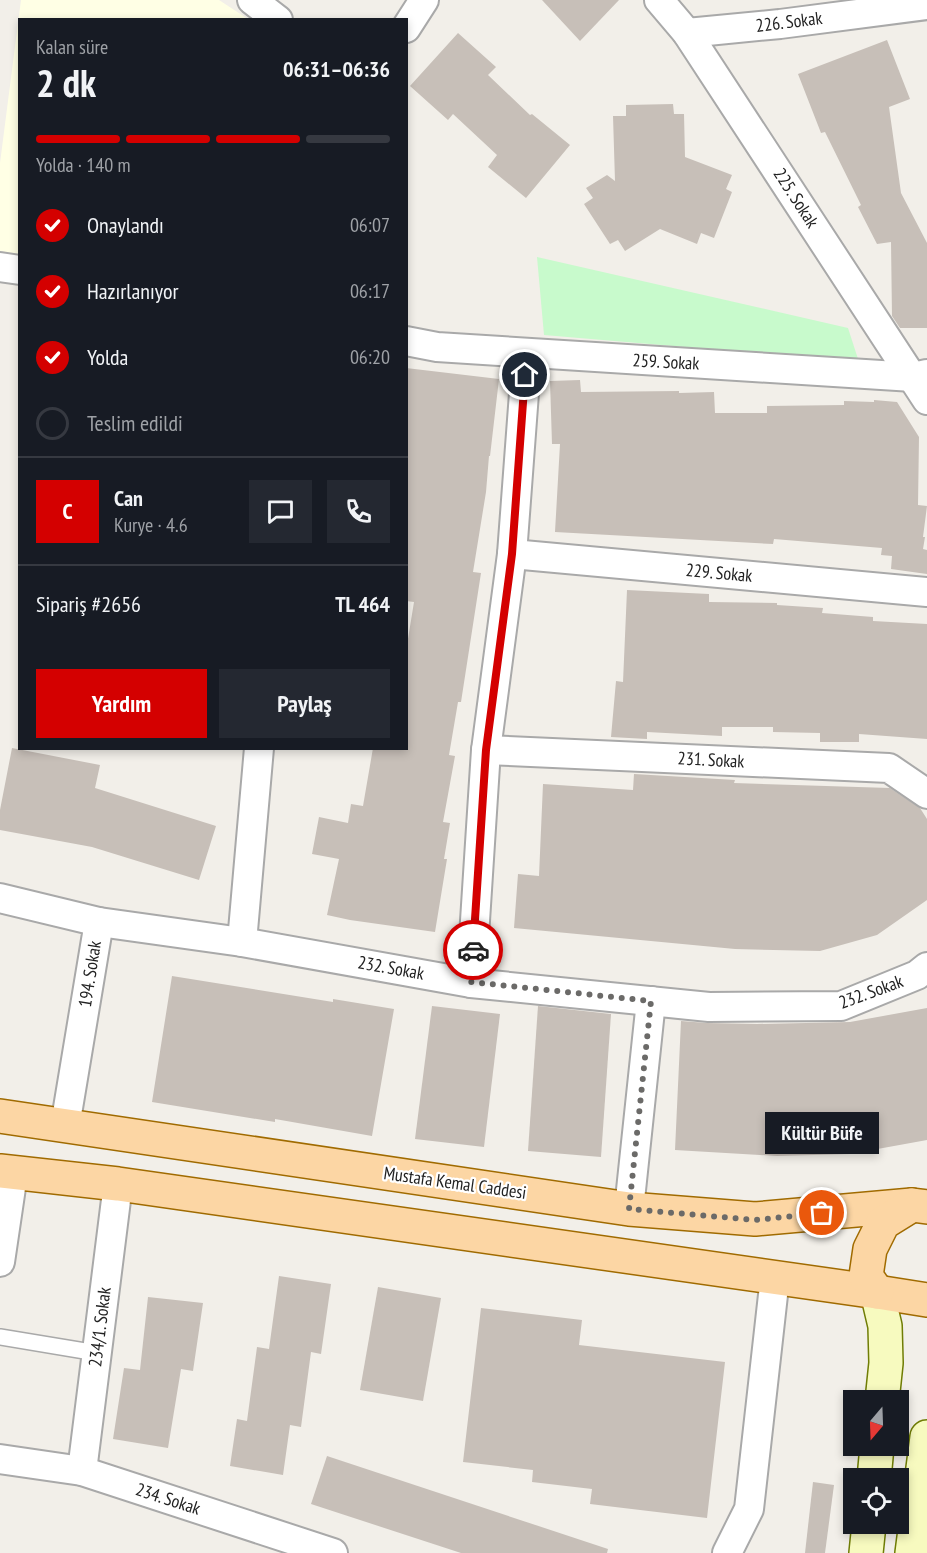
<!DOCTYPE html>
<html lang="tr">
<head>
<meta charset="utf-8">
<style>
  body { margin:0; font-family:"PT Sans Narrow",sans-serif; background:#242831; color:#f1f3f6; height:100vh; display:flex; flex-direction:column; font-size:22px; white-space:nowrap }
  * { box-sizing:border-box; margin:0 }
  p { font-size:20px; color:#9ea1a6 }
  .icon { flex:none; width:33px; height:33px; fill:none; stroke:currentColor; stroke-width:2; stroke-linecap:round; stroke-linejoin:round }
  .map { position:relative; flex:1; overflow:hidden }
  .drawer { position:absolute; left:18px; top:18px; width:390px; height:732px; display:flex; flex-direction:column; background:#171b24; border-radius:0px; box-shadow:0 3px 9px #0003 }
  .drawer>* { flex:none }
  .needle { width:39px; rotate:199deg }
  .buttons { position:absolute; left:843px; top:1390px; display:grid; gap:12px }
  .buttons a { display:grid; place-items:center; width:66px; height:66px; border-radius:0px; background:#171b24; box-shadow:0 3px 9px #0003; font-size:30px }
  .pin { position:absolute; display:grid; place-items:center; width:51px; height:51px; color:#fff; margin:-26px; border:3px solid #fff; border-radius:50%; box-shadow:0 2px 6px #0007 }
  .courier { position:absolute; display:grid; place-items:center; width:60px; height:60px; margin:-30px; border:4px solid #d40000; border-radius:50%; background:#fff; color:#222; box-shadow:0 2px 8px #0007 }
  .bubble { position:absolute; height:42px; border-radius:0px; background:#171b24; box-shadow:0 3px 9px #0003; font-size:20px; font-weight:800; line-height:42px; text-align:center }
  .overview em { font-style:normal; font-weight:800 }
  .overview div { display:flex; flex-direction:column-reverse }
  .overview { display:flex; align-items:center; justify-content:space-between; height:102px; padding:0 18px }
  h1 { font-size:39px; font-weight:800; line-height:45px }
  .bar { display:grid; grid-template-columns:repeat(4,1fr); gap:9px 6px; align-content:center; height:72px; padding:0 18px }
  .bar i { height:8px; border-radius:4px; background:#363941 }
  .bar .on { background:#d40000 }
  .bar p { grid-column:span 4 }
  .line { display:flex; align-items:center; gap:15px; padding:0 18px; border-top:2px solid #363941 }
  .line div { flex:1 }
  .round { display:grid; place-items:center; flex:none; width:63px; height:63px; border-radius:0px; background:#242831 }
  ol { padding:0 18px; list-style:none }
  li { display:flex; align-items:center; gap:18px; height:66px }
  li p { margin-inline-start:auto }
  li .icon { padding:6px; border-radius:50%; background:#d40000; color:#fff; stroke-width:4 }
  li:last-child { color:#9ea1a6 }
  li i { width:33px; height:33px; border:3px solid #363941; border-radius:50% }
  .action { display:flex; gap:12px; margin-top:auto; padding:12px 18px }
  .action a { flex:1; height:69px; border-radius:0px; background:#d40000; color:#fff; font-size:24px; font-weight:800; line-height:69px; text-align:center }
  .action a+a { background:#242831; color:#f1f3f6 }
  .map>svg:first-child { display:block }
</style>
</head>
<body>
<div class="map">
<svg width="927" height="1553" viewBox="0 0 927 1553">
  <rect width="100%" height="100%" fill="#f2efe9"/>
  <!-- education -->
  <path fill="#ffffe5" d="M 21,0 L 219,0 L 248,19 L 20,20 L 19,255 L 0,251 L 0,163 Z"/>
  <!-- park -->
  <path fill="#c8facc" d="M 537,257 L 848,328 L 859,362 L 544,335 Z"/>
  <!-- building -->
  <g fill="#c7bfb8">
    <path d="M 542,0 L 619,0 L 580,41 Z"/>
    <path d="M 458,33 L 496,67 L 488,75 L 530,115 L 532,114 L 570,145 L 526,198 L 488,167 L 497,155 L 453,114 L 448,120 L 410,86 Z"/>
    <path d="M 887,40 L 910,99 L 889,107 L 901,193 L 927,243 L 927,328 L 900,328 L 892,316 L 891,242 L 877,244 L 858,207 L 861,205 L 825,132 L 821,133 L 798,74 Z"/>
    <path d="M 673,104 L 674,114 L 684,114 L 685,157 L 732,175 L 726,189 L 732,192 L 714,238 L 701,233 L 697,244 L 660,229 L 625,251 L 618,240 L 610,244 L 584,204 L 593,198 L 586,188 L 607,175 L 615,181 L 613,116 L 626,116 L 626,105 Z"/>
    <path d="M 406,368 L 499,379 L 490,456 L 489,456 L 486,492 L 473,572 L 481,573 L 461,702 L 458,702 L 449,755 L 455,756 L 443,822 L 450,823 L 444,859 L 447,859 L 435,932 L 350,920 L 327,915 L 339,859 L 312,854 L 319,817 L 348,823 L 351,804 L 363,806 L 373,748 L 406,748 L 406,651 L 414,602 L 406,601 Z"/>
    <path d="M 580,380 L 581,392 L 679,391 L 679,393 L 714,392 L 715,413 L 767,413 L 767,406 L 844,405 L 844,401 L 874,402 L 874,400 L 897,402 L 919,437 L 918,505 L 927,506 L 923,537 L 925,537 L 923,549 L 927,550 L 927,574 L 891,569 L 892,556 L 881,555 L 882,548 L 774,539 L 773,544 L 555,532 L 560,444 L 552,444 L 550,381 Z"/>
    <path d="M 627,590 L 709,594 L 709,602 L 777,603 L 777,605 L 823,608 L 822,613 L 873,617 L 873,621 L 927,624 L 927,739 L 859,734 L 859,742 L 820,742 L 820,733 L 773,732 L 773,727 L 722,727 L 722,736 L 647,732 L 647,739 L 611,737 L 616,681 L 623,682 Z"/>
    <path d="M 12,748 L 100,765 L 95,788 L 216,826 L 199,880 L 92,847 L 0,830 L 0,810 Z"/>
    <path d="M 634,774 L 735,780 L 734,783 L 890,788 L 920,808 L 927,819 L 927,900 L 877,935 L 820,951 L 735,949 L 514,928 L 518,874 L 539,876 L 543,784 L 633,790 Z"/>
    <path d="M 172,976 L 333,1002 L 333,999 L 394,1009 L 372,1136 L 275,1119 L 275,1122 L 152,1102 Z"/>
    <path d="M 432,1006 L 500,1014 L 484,1147 L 415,1139 Z"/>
    <path d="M 538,1006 L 611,1014 L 601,1157 L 528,1151 Z"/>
    <path d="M 927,1008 L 927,1140 L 850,1154 L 777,1156 L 675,1150 L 681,1021 L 707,1023 L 757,1024 L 850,1022 Z"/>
    <path d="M 279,1276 L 331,1284 L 321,1354 L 311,1352 L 301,1427 L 290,1425 L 283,1475 L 230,1466 L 237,1419 L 247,1421 L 257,1347 L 269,1349 Z"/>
    <path d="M 378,1287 L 441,1298 L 423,1401 L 360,1390 Z"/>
    <path d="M 148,1297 L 203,1303 L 193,1371 L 181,1369 L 168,1448 L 113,1439 L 124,1368 L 140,1370 Z"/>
    <path d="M 481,1308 L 582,1320 L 579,1345 L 725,1362 L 707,1518 L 590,1504 L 592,1489 L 532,1482 L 533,1470 L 463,1462 Z"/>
    <path d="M 327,1456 L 608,1549 L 607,1553 L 461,1553 L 311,1504 Z"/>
    <path d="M 813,1482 L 834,1485 L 825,1553 L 805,1553 Z"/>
  </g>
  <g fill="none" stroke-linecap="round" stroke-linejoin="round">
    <defs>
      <path id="service" d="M 0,1337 L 97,1353"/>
      <g id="minor">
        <path d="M 252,0 L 278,20"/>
        <path d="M 659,0 L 687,33 L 927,400"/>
        <path d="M 406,28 L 424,0"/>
        <path d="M 687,33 L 780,24 L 927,5"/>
        <path d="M 0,267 L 20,270"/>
        <path d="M 406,341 L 437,347 L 913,377 L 927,374"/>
        <path d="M 512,554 L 927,592"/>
        <path d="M 486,750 L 889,768 L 927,794"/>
        <path d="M 0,898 L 99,922 L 65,1126"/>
        <path d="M 99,922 L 242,942 L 471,983 L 709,1007 L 841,1006 L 917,975 L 927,967"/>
        <path d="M 242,942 L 259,748"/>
        <path d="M 471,983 L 486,750 L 512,554 L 527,353"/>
        <path d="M 629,1209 L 651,1001"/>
        <path d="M 0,1262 L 13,1174"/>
        <path d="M 0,1459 L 82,1471 L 333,1553"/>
        <path d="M 82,1471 L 118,1184"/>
        <path d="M 727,1553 L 749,1509 L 775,1277"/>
      </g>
      <g id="secondary">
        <path d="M 877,1292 L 885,1326 L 886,1363 L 882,1401"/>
        <path d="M 874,1479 L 877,1446"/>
        <path d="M 866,1553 L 869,1524"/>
        <path d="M 912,1553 L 927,1437"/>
      </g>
      <g id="primary">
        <path d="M 0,1116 L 629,1209 L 755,1219 L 912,1205 L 927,1207"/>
        <path d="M 0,1171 L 118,1184 L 877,1292 L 927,1300"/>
        <path d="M 877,1292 L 866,1276 L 870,1249 L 883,1223 L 912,1205"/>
      </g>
    </defs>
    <!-- service casing -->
    <use href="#service" stroke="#a9a9a9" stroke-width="18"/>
    <!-- minor casing -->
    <use href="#minor" stroke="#a9a9a9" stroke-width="32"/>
    <!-- secondary casing -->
    <use href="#secondary" stroke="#707d05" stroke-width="36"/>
    <!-- primary casing -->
    <use href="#primary" stroke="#a06b00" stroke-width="36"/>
    <!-- service -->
    <use href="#service" stroke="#fff" stroke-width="15"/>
    <!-- minor -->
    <use href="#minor" stroke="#fff" stroke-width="28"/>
    <!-- secondary -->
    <use href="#secondary" stroke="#f7fabf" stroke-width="33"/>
    <!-- primary -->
    <use href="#primary" stroke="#fcd6a4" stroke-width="33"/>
  </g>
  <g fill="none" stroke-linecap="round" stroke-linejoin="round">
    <!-- done -->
    <path stroke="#6b6a68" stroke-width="6" stroke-dasharray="0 10.8" d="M 473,950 L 471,982 L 651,1001 L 629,1209 L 755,1220 L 822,1213"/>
    <!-- route -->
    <path stroke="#d40000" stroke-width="8" d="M 473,950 L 486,750 L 512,554 L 525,375"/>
  </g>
  <g text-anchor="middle" stroke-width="4.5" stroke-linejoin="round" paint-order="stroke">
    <!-- street labels -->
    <g font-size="18" fill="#222" stroke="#fff">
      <text transform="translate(789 22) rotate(-7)" y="6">226. Sokak</text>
      <text transform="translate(796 198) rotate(57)" y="6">225. Sokak</text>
      <text transform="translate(666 362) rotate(3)" y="6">259. Sokak</text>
      <text transform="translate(719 573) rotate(5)" y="6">229. Sokak</text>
      <text transform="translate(711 760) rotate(3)" y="6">231. Sokak</text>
      <text transform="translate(391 968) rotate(10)" y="6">232. Sokak</text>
      <text transform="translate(90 974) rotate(-81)" y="6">194. Sokak</text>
      <text transform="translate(871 992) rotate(-20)" y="6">232. Sokak</text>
      <text transform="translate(455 1183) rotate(8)" y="6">Mustafa Kemal Caddesi</text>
      <text transform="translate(100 1327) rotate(-83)" y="6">234/1. Sokak</text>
      <text transform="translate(168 1499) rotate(18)" y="6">234. Sokak</text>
    </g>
  </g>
</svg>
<div class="buttons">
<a><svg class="needle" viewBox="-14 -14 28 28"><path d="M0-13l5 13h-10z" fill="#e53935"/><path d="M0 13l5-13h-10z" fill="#9ea1a6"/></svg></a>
<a><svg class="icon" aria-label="locate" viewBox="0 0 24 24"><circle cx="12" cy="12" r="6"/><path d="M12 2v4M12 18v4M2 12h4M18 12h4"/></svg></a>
</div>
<div class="pin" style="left:822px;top:1213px;background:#ea580c"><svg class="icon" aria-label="bag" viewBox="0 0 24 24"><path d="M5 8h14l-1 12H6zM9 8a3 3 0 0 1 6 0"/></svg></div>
<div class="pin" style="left:525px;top:375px;background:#1f2937"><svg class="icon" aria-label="home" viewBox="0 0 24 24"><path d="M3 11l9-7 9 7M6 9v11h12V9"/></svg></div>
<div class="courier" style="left:473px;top:950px"><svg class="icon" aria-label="car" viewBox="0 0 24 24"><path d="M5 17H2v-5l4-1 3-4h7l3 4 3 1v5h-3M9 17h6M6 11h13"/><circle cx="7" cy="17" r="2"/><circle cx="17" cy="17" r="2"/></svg></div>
<div class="bubble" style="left:765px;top:1112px;width:114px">Kültür Büfe</div>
<section class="drawer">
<div class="overview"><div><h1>2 dk</h1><p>Kalan süre</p></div><em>06:31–06:36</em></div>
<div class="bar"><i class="on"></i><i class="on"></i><i class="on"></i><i></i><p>Yolda · 140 m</p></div>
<ol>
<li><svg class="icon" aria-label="check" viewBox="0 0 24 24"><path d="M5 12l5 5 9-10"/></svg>Onaylandı<p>06:07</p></li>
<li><svg class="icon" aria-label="check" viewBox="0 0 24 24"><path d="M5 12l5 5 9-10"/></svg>Hazırlanıyor<p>06:17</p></li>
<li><svg class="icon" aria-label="check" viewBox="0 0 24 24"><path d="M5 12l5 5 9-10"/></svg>Yolda<p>06:20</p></li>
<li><i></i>Teslim edildi</li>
</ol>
<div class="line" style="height:108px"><b class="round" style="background:#d40000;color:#fff">C</b><div><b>Can</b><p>Kurye · 4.6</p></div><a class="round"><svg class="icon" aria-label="chat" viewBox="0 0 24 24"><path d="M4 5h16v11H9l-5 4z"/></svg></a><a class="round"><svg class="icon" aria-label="phone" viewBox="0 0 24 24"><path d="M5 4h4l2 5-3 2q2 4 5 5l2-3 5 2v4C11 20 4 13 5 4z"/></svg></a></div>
<div class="line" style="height:78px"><div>Sipariş #2656</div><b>TL 464</b></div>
<div class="action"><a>Yardım</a><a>Paylaş</a></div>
</section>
</div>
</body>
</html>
